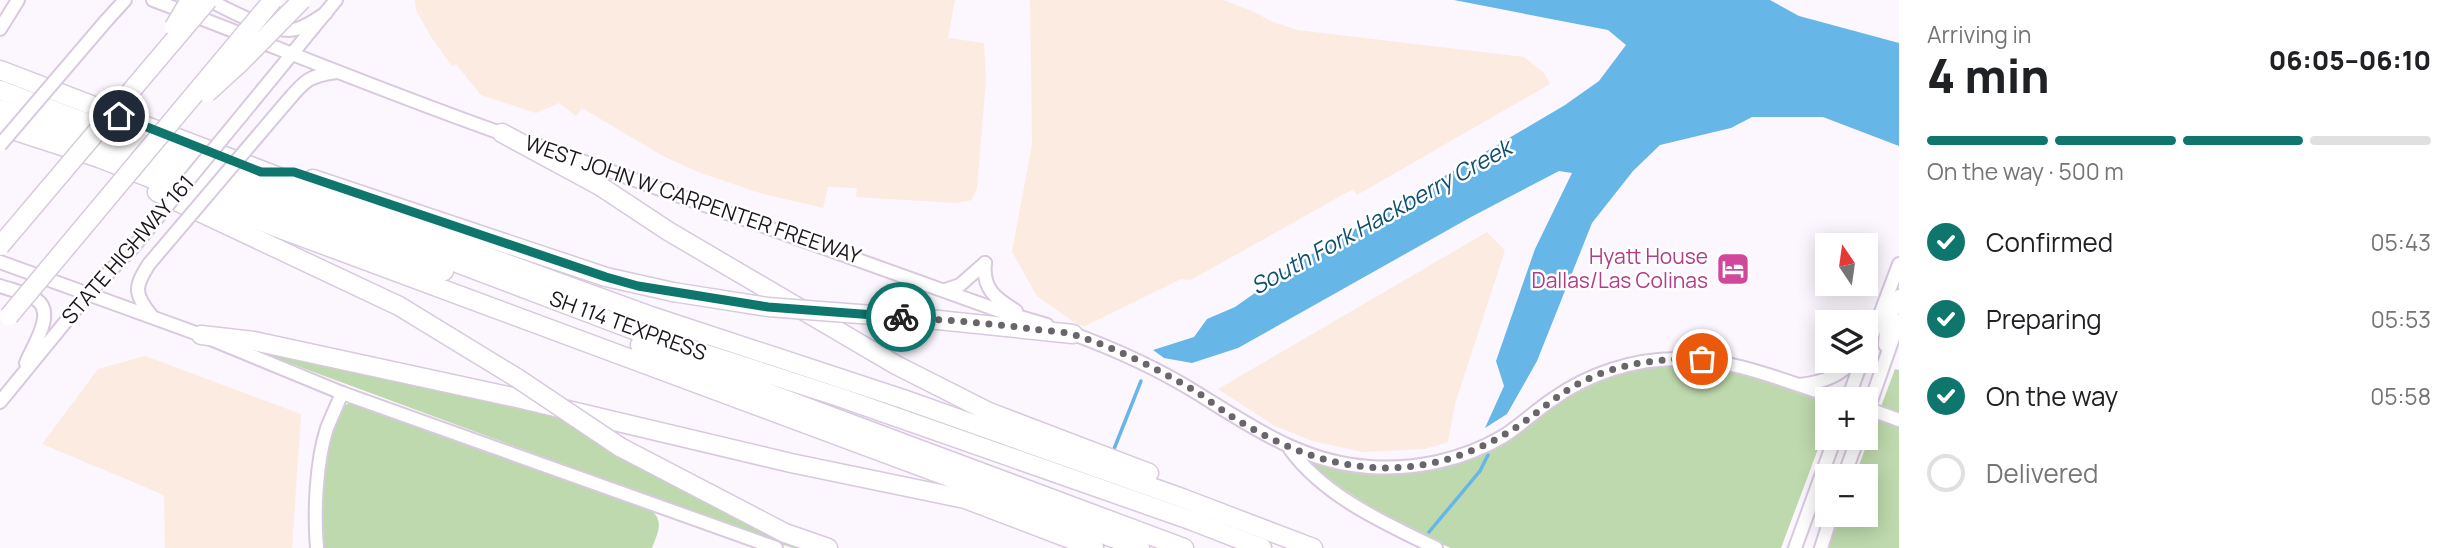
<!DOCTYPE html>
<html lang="en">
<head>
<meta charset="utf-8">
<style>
  body { margin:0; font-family:Manrope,sans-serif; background:#f2f2f2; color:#202124; height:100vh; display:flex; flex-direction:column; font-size:26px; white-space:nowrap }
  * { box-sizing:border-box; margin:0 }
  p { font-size:23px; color:#757577 }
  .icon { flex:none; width:38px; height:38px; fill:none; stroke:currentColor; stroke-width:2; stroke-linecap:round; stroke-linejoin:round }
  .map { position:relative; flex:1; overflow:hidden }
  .panel { display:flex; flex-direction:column; background:#fff; width:560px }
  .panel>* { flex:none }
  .needle { width:46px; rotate:347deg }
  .tools { position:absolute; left:1815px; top:233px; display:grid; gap:14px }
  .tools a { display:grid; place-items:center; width:63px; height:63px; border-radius:0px; background:#fff; box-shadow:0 4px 18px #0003; font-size:35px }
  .pin { position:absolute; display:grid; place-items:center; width:60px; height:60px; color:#fff; margin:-30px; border:4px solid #fff; border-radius:50%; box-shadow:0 2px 7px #0007 }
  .courier { position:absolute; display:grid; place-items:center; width:70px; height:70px; margin:-35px; border:5px solid #0f766e; border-radius:50%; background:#fff; color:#222; box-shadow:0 2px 9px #0007 }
  .head em { font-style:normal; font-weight:800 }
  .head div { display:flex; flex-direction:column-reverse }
  .head { display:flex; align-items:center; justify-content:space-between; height:119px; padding:0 28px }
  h1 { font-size:46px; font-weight:800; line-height:52px }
  .bar { display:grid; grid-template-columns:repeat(4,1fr); gap:10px 7px; align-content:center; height:84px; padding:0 28px }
  .bar i { height:9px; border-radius:5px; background:#e0e0e0 }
  .bar .active { background:#0f766e }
  .bar p { grid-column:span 4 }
  ol { padding:0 28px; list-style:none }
  li { display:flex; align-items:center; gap:21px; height:77px }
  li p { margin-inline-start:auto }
  li .icon { padding:7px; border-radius:50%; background:#0f766e; color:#fff; stroke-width:4 }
  li:last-child { color:#757577 }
  li i { width:38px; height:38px; border:4px solid #e0e0e0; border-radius:50% }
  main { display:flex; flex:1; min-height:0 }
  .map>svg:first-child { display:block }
</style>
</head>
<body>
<main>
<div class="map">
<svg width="1899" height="548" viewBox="0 0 1899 548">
  <rect width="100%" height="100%" fill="#fcf6ff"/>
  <!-- commercial -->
  <g fill="#fcebe0">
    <path d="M 415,0 L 955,0 L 948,38 L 984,43 L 986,80 L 977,187 L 972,200 L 955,203 L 856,197 L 857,188 L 828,187 L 823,208 L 760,193 L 698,172 L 663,156 L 582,108 L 576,116 L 559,103 L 536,113 L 481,95 L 456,64 L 452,66 L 431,37 L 416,10 Z"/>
    <path d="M 1030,0 L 1223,0 L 1252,11 L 1273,22 L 1297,30 L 1524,57 L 1544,73 L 1550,84 L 1357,195 L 1353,189 L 1191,280 L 1181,279 L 1085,326 L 1078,325 L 1037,296 L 1012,252 L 1032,144 Z"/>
    <path d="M 1487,232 L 1505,250 L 1455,404 L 1448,442 L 1425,449 L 1363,452 L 1312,441 L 1273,425 L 1218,389 Z"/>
    <path d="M 145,356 L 301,414 L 292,548 L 165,548 L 164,495 L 42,444 L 98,369 Z"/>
  </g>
  <!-- green -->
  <g fill="#bed9ad">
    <path d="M 251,349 L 555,415 L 618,455 L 810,548 L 793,548 L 769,540 Z"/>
    <path d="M 1684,363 C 1736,369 1778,385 1827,403 L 1827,425 L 1781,548 L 1451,548 C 1399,527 1351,495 1306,463 L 1308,460 L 1336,469 L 1377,474 L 1430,469 L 1547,409 L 1585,385 L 1619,372 Z"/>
    <path d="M 1895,369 L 1899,370 L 1899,548 L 1828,548 L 1841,515 L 1866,514 L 1866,476 L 1855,476 Z"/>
    <path d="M 350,403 L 357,403 L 651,510 C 665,522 657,534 652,548 L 323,548 C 320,501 323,451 341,407 Z"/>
  </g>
  <!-- water -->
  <path fill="#66b6e7" d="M 1454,0 L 1770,0 L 1799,16 L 1899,43 L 1899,146 L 1823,117 L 1752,117 L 1731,128 L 1660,145 L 1633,171 L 1592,223 L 1537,361 L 1507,414 L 1485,428 L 1504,386 L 1496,361 L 1535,249 L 1572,173 L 1559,171 L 1471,217 L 1238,348 L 1192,363 L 1164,358 L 1153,350 L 1194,337 L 1207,319 L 1235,307 L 1302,260 L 1565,105 L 1599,81 L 1626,45 L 1608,30 Z"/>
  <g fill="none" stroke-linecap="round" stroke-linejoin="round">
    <!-- stream -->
    <g stroke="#66b6e7" stroke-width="3.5">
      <path d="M 1114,449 L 1141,381"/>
      <path d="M 1429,532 L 1480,471 L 1488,455"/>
    </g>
    <defs>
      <path id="tertiary" d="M 317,548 C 314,513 316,462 327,428 C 332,416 337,405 342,393"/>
      <g id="secondary">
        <path d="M 153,0 C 272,45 389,94 509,136"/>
        <path d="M 208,0 C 231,10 271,35 297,29 C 307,26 317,19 326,13"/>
        <path d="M 105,22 L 125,0"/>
        <path d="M 0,29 L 18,0"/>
        <path d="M 264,88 L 336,0"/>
        <path d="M 284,105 C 304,82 306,76 337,72"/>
        <path d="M 540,146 L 1003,312 L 1047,325"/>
        <path d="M 0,262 L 201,335 L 342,393 L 776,548"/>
        <path d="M 985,263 C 982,289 996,299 1016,311"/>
        <path d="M 149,264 C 135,286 133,293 151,315"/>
        <path d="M 0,286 C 11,290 28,293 37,300 C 56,314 32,347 26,363"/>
        <path d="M 945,290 L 960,285 L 985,263"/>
        <path d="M 1068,332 C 1112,348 1157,368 1197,393 C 1252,427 1303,463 1370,467 C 1415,470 1463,460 1502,437 C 1520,426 1535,411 1553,399 C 1588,374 1633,359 1677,359 C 1734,358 1786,382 1840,399"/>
        <path d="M 1885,345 L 1886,330 L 1899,296"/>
        <path d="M 1866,352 L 1899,264"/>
        <path d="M 1799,385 C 1818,383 1841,377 1852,360"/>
        <path d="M 1848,399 L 1862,360"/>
        <path d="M 0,402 L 89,293 L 135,245"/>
        <path d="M 1866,408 L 1899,420"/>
        <path d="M 1866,415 L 1899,321"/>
        <path d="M 1290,449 C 1324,496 1384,523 1436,548"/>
        <path d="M 1844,476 L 1858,438"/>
        <path d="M 1795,548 L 1835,438"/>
        <path d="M 1821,548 L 1832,514"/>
      </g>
      <g id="motorway">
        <path d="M 0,70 L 475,252 L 651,316 L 903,399 L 1182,498 L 1313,548"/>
        <path d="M 0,90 L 647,335 L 839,397 L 1190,520 L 1262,548"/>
        <path d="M 0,109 L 444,271"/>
        <path d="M 0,126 L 99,158 L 278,228 L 1140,548"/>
        <path d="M 502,133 L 600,186 L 668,231 L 896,365 L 989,412 L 1149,473"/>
        <path d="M 313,179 L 606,277 L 673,292"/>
        <path d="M 157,192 L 399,306 L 517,378"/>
        <path d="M 938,320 L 1073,334"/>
        <path d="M 201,335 L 254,341 L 517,398 L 791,463 L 965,499 L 1094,548"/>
        <path d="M 640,345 L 1184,548"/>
        <path d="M 620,447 L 785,533 L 828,548"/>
      </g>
    </defs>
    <!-- tertiary casing -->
    <use href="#tertiary" stroke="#d8c9de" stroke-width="16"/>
    <!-- secondary casing -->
    <use href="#secondary" stroke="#d8c9de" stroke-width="16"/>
    <!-- motorway casing -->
    <use href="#motorway" stroke="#d8c9de" stroke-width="21"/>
    <!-- tertiary -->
    <use href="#tertiary" stroke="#fff" stroke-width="12"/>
    <!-- secondary -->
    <use href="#secondary" stroke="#fff" stroke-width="12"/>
    <!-- motorway -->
    <use href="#motorway" stroke="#fff" stroke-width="18"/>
    <defs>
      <g id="secondary-bridge">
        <path d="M 0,145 L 105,22"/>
        <path d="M 135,245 L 264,88"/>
        <path d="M 149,264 L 284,105"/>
      </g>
      <g id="motorway-bridge">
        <path d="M 174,27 L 190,0"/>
        <path d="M 207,93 L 241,62 L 302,0"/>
        <path d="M 0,246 L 208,0"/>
        <path d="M 673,292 L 768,307 L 938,320"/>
        <path d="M 9,316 L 273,0"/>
        <path d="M 517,378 L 620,447"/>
      </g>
    </defs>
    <!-- secondary-bridge casing -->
    <use href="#secondary-bridge" stroke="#d8c9de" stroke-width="16" stroke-linecap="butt"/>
    <!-- motorway-bridge casing -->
    <use href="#motorway-bridge" stroke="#d8c9de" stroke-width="21" stroke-linecap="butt"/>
    <!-- secondary-bridge -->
    <use href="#secondary-bridge" stroke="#fff" stroke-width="12"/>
    <!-- motorway-bridge -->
    <use href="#motorway-bridge" stroke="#fff" stroke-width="18"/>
  </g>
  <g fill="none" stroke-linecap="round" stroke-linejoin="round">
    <!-- done -->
    <path stroke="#6a656d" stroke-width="7" stroke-dasharray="0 12.6" d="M 901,317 C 945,320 989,323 1033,329 C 1046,331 1062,331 1075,335 C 1116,348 1158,369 1195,391 C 1208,399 1221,410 1234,418 C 1275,443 1319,463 1367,467 C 1421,472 1473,456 1518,426 C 1537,413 1554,398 1574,386 C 1613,364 1657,358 1702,359"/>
    <!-- route -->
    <path stroke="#0f766e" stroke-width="9" d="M 119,116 L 261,172 L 294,172 L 606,277 L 638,286 L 768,307 L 901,317"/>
  </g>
  <!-- icons -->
  <defs>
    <symbol id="hotel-square" viewBox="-11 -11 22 22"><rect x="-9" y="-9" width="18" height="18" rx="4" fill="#d1479c" stroke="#fff"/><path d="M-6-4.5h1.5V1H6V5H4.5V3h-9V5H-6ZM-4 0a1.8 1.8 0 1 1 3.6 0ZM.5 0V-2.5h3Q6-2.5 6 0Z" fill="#fff"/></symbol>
  </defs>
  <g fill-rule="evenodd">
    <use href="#hotel-square" x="1714" y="250" width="38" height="38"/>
  </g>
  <g text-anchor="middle" stroke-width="5" stroke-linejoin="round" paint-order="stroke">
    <!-- street labels -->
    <g font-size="21" fill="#1c171e" stroke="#fff">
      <text transform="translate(693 200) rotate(19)" y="7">WEST JOHN W CARPENTER FREEWAY</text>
      <text transform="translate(128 250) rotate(-49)" y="7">STATE HIGHWAY 161</text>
      <text transform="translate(628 326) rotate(20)" y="7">SH 114 TEXPRESS</text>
    </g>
    <!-- hotel labels -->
    <g font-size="21" fill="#b23c85" stroke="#fff" text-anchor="end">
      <text x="1708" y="264">Hyatt House<tspan x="1708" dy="24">Dallas/Las Colinas</tspan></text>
    </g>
    <!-- water labels -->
    <g font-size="23" font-style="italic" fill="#114f70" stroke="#fff">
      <text transform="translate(1381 217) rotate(-29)" y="8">South Fork Hackberry Creek</text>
    </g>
  </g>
</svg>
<div class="tools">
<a><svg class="needle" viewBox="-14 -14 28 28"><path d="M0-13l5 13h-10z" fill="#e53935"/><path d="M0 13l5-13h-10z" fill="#757577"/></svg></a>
<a><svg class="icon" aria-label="layers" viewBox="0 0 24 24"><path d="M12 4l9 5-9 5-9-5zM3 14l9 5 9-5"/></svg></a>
<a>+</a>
<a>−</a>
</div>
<div class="pin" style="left:1702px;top:359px;background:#ea580c"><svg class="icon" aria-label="bag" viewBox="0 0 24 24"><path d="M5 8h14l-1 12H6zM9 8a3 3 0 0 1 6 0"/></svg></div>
<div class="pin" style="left:119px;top:116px;background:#1f2937"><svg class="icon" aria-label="home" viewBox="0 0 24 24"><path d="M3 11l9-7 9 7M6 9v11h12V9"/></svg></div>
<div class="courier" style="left:901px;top:317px"><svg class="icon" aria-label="bike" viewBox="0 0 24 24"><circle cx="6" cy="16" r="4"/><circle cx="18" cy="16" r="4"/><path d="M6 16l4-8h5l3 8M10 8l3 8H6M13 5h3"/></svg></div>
</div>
<section class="panel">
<div class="head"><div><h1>4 min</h1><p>Arriving in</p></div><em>06:05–06:10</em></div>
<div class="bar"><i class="active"></i><i class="active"></i><i class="active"></i><i></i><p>On the way · 500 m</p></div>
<ol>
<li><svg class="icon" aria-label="check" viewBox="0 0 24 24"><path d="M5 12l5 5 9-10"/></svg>Confirmed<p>05:43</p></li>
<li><svg class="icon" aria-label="check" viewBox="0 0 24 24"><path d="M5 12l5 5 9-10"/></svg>Preparing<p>05:53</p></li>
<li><svg class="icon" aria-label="check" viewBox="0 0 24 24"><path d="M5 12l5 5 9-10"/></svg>On the way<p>05:58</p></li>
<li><i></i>Delivered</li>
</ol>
</section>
</main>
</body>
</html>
